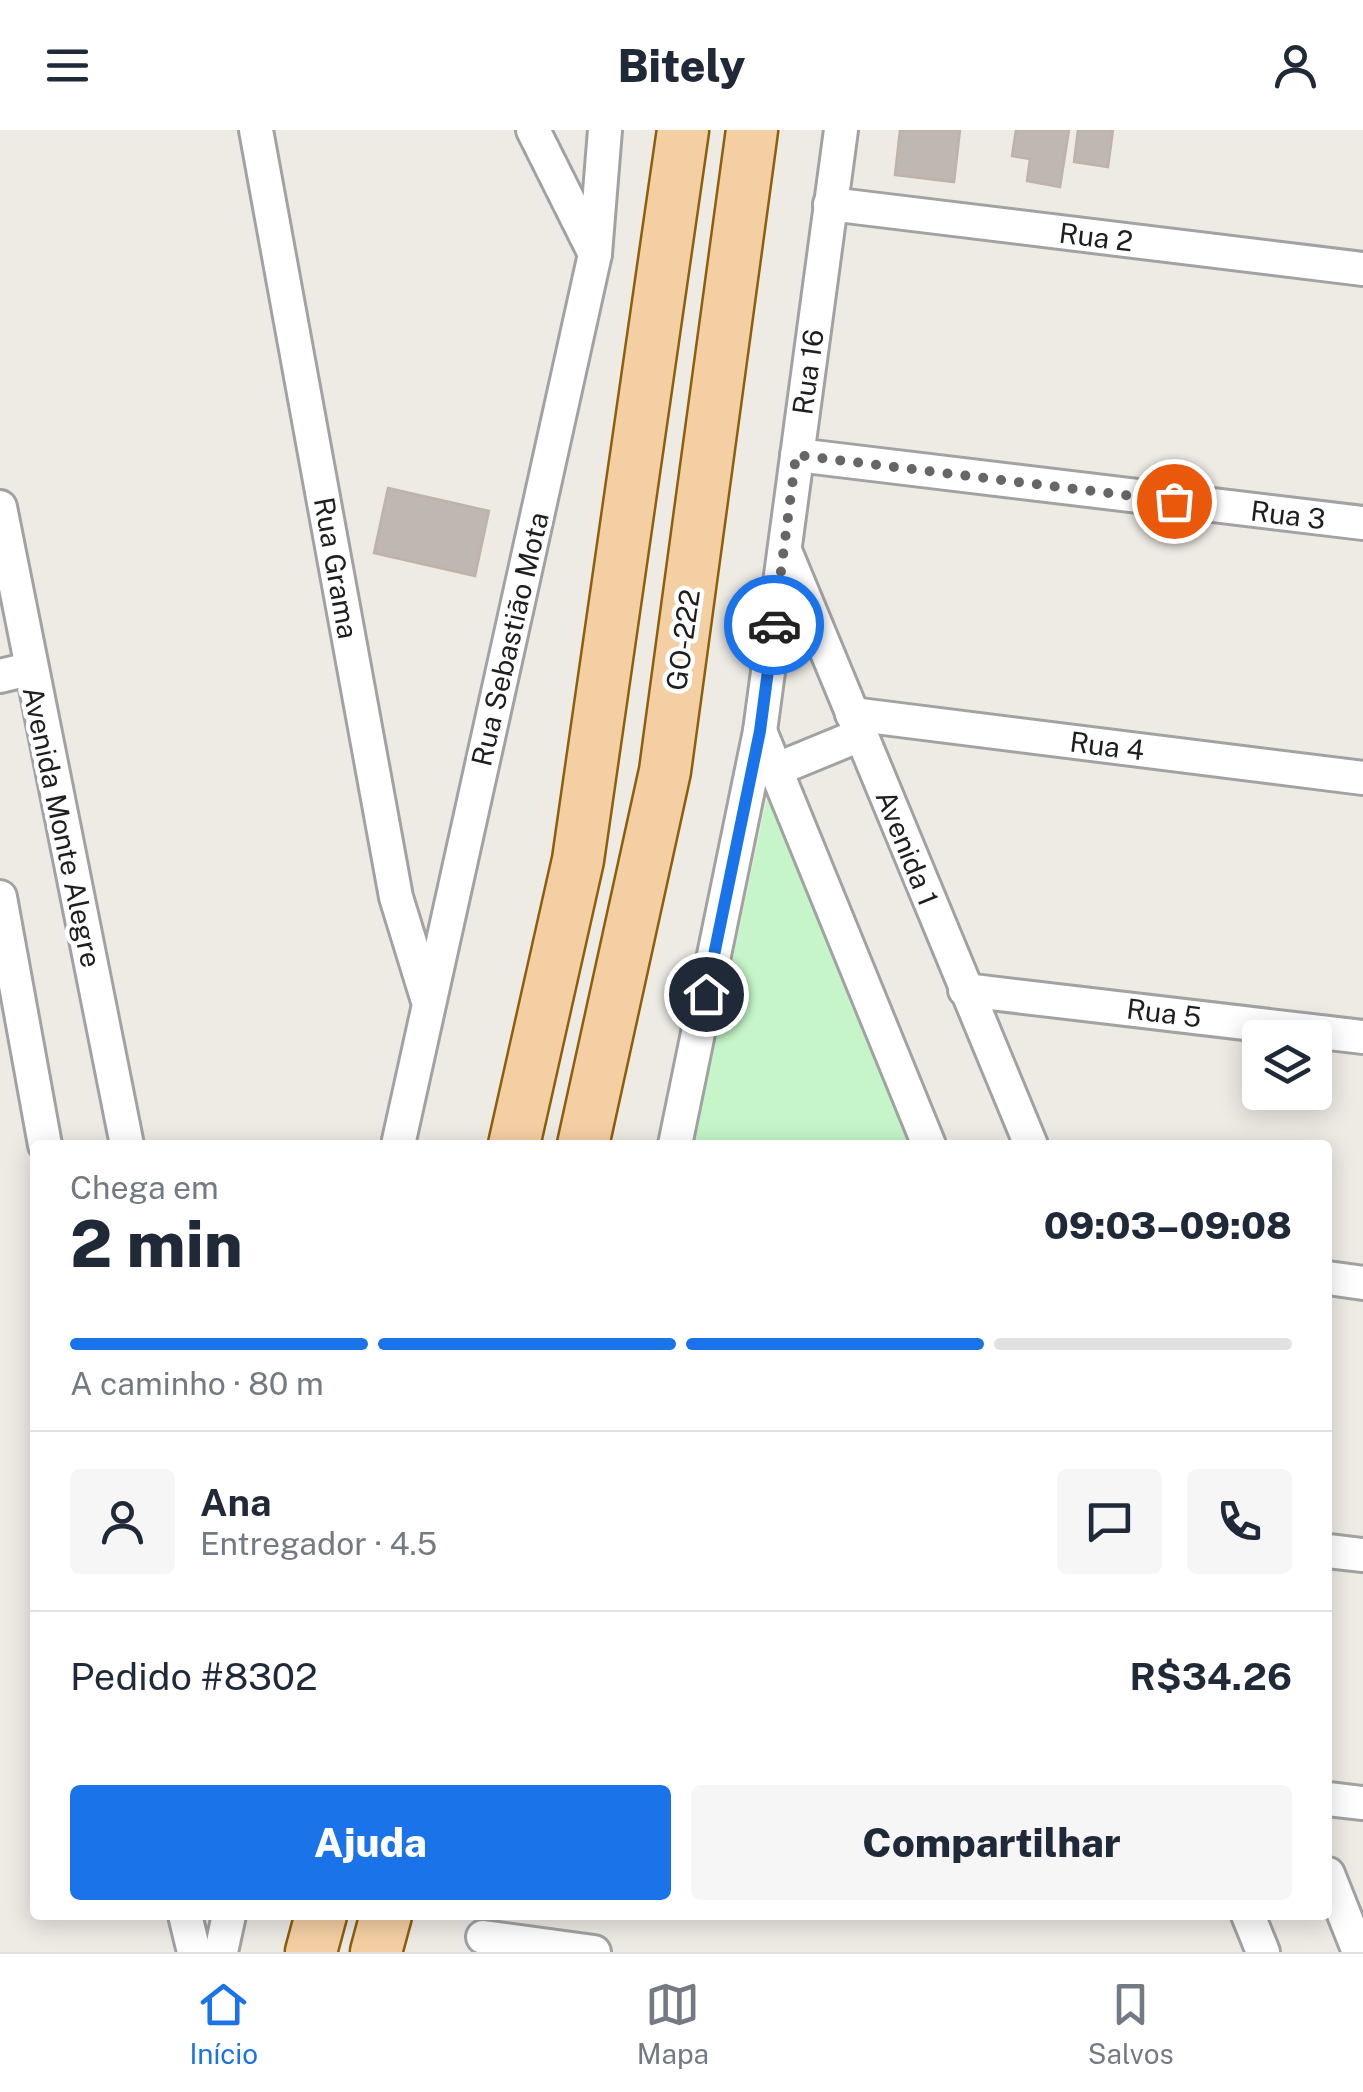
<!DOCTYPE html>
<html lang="pt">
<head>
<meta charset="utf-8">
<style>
  body { margin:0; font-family:"Public Sans",sans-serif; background:#f6f6f7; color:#1f2937; height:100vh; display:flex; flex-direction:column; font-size:38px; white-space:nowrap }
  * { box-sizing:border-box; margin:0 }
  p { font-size:32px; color:#747a83 }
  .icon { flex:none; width:55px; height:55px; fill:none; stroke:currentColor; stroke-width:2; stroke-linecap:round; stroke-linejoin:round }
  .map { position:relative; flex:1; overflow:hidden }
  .sheet { position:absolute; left:30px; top:1010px; width:1302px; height:780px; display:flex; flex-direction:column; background:#fff; border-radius:10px; box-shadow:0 5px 25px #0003 }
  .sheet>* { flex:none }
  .controls { position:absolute; left:1242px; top:890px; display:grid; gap:20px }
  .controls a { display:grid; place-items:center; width:90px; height:90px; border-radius:10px; background:#fff; box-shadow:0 5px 25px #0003; font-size:50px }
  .pin { position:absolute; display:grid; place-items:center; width:85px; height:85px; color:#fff; margin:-42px; border:5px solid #fff; border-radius:50%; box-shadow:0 2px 10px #0007 }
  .courier { position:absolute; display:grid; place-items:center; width:100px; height:100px; margin:-50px; border:8px solid #1a73e8; border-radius:50%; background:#fff; color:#222; box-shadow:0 2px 12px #0007 }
  .summary em { font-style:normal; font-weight:800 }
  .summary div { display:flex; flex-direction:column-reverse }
  .summary { display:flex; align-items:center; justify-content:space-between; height:170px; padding:0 40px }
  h1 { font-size:65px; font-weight:800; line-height:75px }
  .bar { display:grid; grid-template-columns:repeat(4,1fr); gap:15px 10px; align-content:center; height:120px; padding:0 40px }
  .bar i { height:12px; border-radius:8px; background:#e0e1e3 }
  .bar .on { background:#1a73e8 }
  .bar p { grid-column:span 4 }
  .line { display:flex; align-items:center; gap:25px; padding:0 40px; border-top:2px solid #e0e1e3 }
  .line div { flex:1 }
  .round { display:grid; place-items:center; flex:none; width:105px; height:105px; border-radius:10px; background:#f6f6f7 }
  .button { display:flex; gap:20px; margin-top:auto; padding:20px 40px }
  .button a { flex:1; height:115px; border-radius:10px; background:#1a73e8; color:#fff; font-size:40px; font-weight:800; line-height:115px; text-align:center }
  .button a+a { background:#f6f6f7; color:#1f2937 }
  header { display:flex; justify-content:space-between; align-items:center; height:130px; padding:0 40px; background:#fff; font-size:45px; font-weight:800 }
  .tabs { display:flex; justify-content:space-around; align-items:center; height:140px; border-top:2px solid #e0e1e3; background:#fff; font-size:28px; color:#747a83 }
  .tabs a { display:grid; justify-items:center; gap:5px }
  .tabs .on { color:#1a73e8 }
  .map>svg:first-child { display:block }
</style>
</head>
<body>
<header><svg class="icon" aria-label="menu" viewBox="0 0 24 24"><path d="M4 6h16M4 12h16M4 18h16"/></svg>Bitely<svg class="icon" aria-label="person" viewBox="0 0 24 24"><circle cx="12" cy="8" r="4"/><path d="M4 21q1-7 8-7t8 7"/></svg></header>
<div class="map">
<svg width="1363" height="1822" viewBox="0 0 1363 1822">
  <rect width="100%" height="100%" fill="#eeebe5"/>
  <!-- park -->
  <path fill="#c5f5c8" d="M 769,659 L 909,1015 L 693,1015 Z"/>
  <!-- building -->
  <g fill="#bfb7b2" stroke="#bfb2a9" stroke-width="2.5">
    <path d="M 900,0 L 960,0 L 954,52 L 895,45 Z"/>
    <path d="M 1016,0 L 1069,0 L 1060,57 L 1027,51 L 1030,29 L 1012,26 Z"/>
    <path d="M 1078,0 L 1113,0 L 1108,37 L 1074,32 Z"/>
    <path d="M 388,358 L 489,381 L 475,446 L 374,423 Z"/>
  </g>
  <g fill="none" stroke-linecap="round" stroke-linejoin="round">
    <defs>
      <g id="minor">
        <path d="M 256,0 L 396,767 L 427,868"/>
        <path d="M 533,0 L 595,124"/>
        <path d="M 830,74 L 1363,139"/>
        <path d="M 797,325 L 1363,393"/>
        <path d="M 0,377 L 127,1015"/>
        <path d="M 786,423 L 1031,1015"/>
        <path d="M 0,546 L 29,539"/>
        <path d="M 852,584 L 1363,648"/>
        <path d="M 760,601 L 929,1015"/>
        <path d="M 775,640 L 860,605"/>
        <path d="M 0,767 L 45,1015"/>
        <path d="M 965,860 L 1363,907"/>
        <path d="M 398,1015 L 595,124 L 605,0"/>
        <path d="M 675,1015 L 760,601 L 841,0"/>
        <path d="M 1328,1148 L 1363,1153"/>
        <path d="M 1328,1421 L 1363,1425"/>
        <path d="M 1328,1669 L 1363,1673"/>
        <path d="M 1328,1744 L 1359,1822"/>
        <path d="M 185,1785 L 194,1822"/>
        <path d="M 1248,1785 L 1263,1822"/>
        <path d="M 483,1807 L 594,1822"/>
        <path d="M 221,1822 L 229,1785"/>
      </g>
      <g id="primary">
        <path d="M 514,1015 L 578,730 L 683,0"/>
        <path d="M 583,1015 L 665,641 L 752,0"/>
        <path d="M 311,1822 L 321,1785"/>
        <path d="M 376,1822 L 386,1785"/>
      </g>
    </defs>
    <!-- minor casing -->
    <use href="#minor" stroke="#a2a2a2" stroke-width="38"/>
    <!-- primary casing -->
    <use href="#primary" stroke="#8d5e0b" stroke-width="55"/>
    <!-- minor -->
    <use href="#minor" stroke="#fff" stroke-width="32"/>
    <!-- primary -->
    <use href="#primary" stroke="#f5cfa4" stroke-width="50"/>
  </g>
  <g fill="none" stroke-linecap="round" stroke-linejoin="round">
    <!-- done -->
    <path stroke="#676664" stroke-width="10" stroke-dasharray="0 18" d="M 774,495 L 796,325 L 1174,371"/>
    <!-- route -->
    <path stroke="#1a73e8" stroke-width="12" d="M 706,864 L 760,601 L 774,495"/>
  </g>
  <g text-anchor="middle" stroke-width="9" stroke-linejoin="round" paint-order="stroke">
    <!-- street labels -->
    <g font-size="28" fill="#1e1e1e" stroke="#fff">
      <text transform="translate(1096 107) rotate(7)" y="10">Rua 2</text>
      <text transform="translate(808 242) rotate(-82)" y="10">Rua 16</text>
      <text transform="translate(1288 385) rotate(7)" y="10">Rua 3</text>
      <text transform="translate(336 438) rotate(80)" y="10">Rua Grama</text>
      <text transform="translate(510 509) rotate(-77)" y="10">Rua Sebastião Mota</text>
      <text transform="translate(683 510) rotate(-82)" y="10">GO-222</text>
      <text transform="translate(1107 616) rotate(7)" y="10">Rua 4</text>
      <text transform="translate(62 697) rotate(78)" y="10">Avenida Monte Alegre</text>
      <text transform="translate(907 718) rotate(68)" y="10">Avenida 1</text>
      <text transform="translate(1164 883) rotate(7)" y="10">Rua 5</text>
    </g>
  </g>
</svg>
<div class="controls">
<a><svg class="icon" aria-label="layers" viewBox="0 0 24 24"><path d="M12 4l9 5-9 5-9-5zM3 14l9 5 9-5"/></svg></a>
</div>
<div class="pin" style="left:1174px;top:371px;background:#ea580c"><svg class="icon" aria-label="bag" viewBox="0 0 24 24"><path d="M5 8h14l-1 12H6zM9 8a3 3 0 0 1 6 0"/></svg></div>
<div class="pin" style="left:706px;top:864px;background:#1f2937"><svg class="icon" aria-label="home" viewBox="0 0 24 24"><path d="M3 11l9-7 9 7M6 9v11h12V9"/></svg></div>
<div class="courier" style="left:774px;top:495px"><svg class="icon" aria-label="car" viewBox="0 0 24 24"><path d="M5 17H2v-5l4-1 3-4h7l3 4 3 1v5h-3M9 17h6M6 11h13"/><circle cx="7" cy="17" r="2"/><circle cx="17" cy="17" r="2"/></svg></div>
<section class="sheet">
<div class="summary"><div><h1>2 min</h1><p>Chega em</p></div><em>09:03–09:08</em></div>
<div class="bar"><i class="on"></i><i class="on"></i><i class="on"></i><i></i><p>A caminho · 80 m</p></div>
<div class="line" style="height:180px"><a class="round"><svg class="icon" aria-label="person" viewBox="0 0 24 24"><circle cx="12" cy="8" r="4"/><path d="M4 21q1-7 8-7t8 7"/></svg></a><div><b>Ana</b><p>Entregador · 4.5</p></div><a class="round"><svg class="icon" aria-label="chat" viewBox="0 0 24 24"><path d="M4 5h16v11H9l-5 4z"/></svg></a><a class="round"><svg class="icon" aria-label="phone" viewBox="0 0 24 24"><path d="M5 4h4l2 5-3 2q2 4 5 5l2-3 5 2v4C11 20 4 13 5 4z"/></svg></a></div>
<div class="line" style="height:130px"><div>Pedido #8302</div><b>R$34.26</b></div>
<div class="button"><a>Ajuda</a><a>Compartilhar</a></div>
</section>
</div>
<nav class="tabs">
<a class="on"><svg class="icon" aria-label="home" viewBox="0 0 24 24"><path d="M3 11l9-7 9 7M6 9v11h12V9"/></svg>Início</a>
<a><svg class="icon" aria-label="map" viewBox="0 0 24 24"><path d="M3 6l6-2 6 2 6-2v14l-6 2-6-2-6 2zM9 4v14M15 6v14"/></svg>Mapa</a>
<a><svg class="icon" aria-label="saved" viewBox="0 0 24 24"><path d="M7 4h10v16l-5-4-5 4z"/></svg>Salvos</a>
</nav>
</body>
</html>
